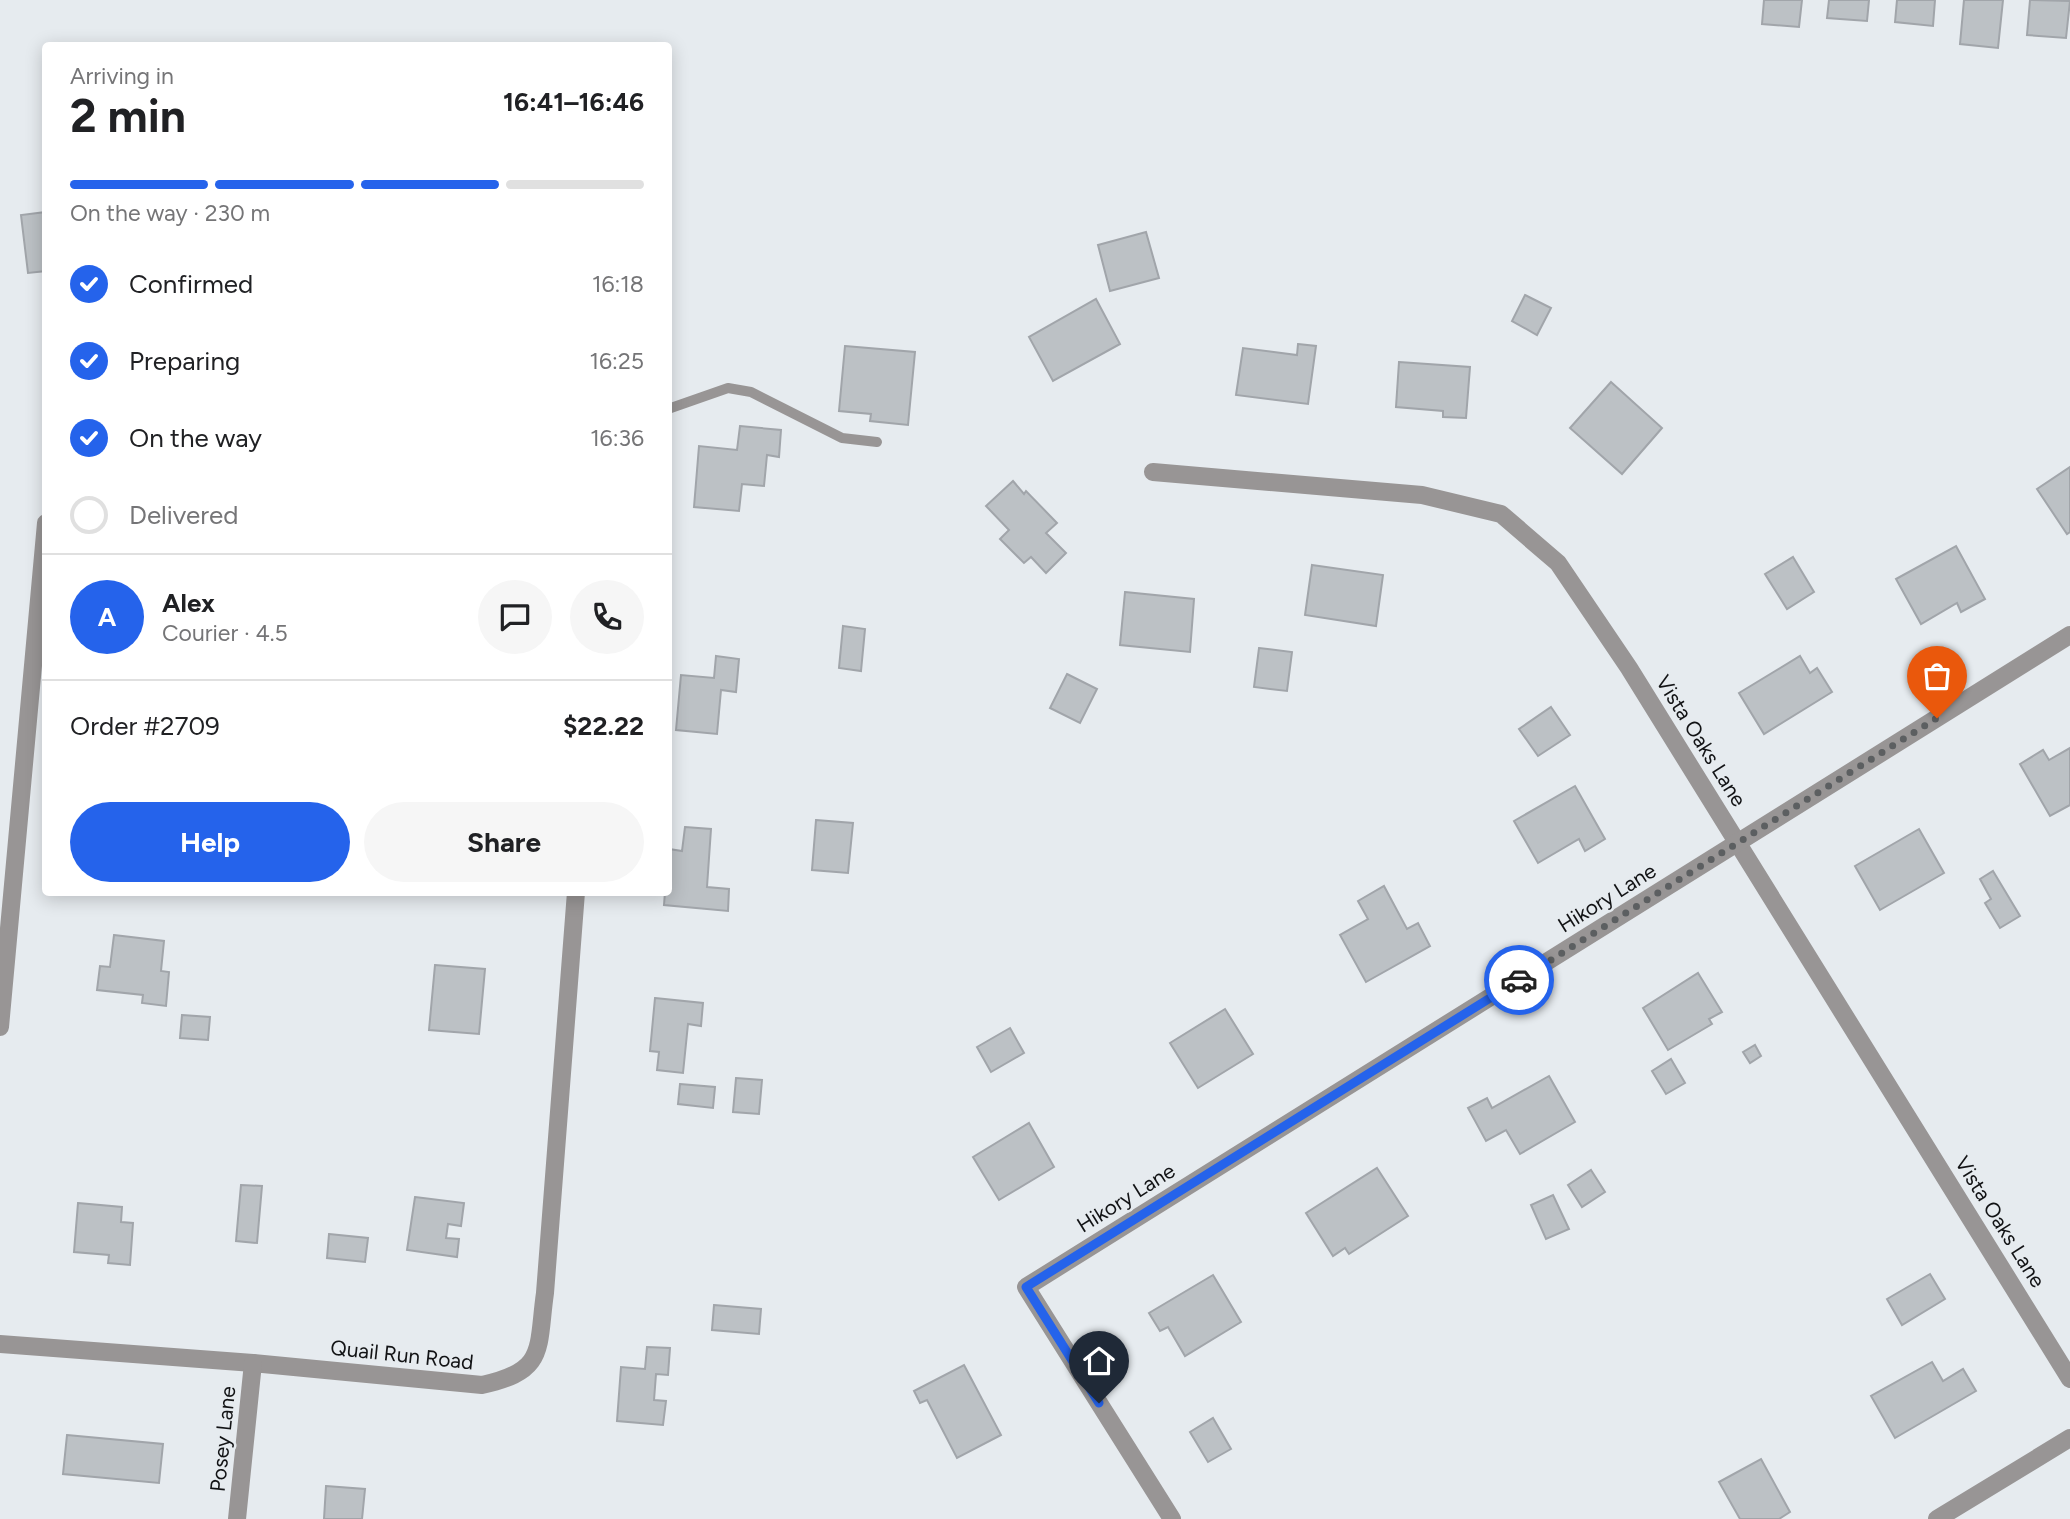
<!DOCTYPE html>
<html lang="en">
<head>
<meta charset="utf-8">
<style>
  body { margin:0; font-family:Figtree,sans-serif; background:#f6f6f6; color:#202124; height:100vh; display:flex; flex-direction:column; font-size:26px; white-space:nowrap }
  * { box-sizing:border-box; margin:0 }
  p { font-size:23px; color:#757577 }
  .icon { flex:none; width:38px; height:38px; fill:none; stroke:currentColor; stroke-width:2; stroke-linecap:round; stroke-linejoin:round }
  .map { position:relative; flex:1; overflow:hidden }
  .details { position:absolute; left:42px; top:42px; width:630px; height:854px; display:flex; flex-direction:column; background:#fff; border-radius:7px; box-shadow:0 4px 18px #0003 }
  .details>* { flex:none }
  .pin { position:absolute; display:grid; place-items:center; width:60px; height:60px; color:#fff; margin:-72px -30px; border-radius:50% 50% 50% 0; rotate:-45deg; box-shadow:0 0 7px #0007 }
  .pin .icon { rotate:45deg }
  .courier { position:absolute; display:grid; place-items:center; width:70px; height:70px; margin:-35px; border:5px solid #2563eb; border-radius:50%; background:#fff; color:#222; box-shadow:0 2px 9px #0007 }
  .head em { font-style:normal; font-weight:700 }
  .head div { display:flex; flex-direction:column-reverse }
  .head { display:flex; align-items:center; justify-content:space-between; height:119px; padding:0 28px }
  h1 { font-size:46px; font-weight:700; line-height:52px }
  .bar { display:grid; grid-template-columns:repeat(4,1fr); gap:10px 7px; align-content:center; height:84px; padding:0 28px }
  .bar i { height:9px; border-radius:5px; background:#e0e0e0 }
  .bar .active { background:#2563eb }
  .bar p { grid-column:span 4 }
  .line { display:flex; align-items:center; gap:18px; padding:0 28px; border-top:2px solid #e0e0e0 }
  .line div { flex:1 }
  .round { display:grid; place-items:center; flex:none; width:74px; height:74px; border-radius:37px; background:#f6f6f6 }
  ol { padding:0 28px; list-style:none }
  li { display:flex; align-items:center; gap:21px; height:77px }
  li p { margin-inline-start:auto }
  li .icon { padding:7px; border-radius:50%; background:#2563eb; color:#fff; stroke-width:4 }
  li:last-child { color:#757577 }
  li i { width:38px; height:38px; border:4px solid #e0e0e0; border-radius:50% }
  .cta { display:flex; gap:14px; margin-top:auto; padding:14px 28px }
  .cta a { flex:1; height:80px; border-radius:42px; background:#2563eb; color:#fff; font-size:28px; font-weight:700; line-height:80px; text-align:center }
  .cta a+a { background:#f6f6f6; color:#202124 }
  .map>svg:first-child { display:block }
</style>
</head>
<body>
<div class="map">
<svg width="2070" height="1519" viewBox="0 0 2070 1519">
  <rect width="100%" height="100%" fill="#e6ebef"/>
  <!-- building -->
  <g fill="#bcc1c5" stroke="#a1a5aa" stroke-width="2">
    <path d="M 1764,0 L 1802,0 L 1799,27 L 1762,24 Z"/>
    <path d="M 1829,0 L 1869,0 L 1867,21 L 1827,18 Z"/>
    <path d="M 1897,0 L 1935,0 L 1933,26 L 1895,22 Z"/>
    <path d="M 1964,0 L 2003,0 L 1998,48 L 1960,44 Z"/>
    <path d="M 2030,0 L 2070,1 L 2066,38 L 2027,35 Z"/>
    <path d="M 46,212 L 46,271 L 28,273 L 21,215 Z"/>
    <path d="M 1146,232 L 1159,278 L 1110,291 L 1098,245 Z"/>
    <path d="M 1525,295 L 1551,308 L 1537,335 L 1512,321 Z"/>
    <path d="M 1096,299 L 1120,344 L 1053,381 L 1029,337 Z"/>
    <path d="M 1298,344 L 1316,346 L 1308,404 L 1236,395 L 1243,348 L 1297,355 Z"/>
    <path d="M 845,346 L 915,352 L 908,425 L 870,421 L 871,414 L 839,411 Z"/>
    <path d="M 1399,362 L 1470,367 L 1466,418 L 1443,417 L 1443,411 L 1396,407 Z"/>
    <path d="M 1611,382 L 1662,428 L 1622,474 L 1570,428 Z"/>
    <path d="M 740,426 L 781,430 L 779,457 L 767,455 L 764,486 L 742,484 L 739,511 L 694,507 L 699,446 L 737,450 Z"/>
    <path d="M 2070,467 L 2070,532 L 2067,534 L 2037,489 Z"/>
    <path d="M 1013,481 L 1024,494 L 1026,491 L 1057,523 L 1046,533 L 1066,553 L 1046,573 L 1031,557 L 1024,563 L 1000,539 L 1009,530 L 986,506 Z"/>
    <path d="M 1956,546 L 1985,599 L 1961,612 L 1957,603 L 1921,624 L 1896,579 Z"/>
    <path d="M 1793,557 L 1814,592 L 1787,609 L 1765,574 Z"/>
    <path d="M 1312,565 L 1383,575 L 1376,626 L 1305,615 Z"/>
    <path d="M 1125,592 L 1194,599 L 1190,652 L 1120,645 Z"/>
    <path d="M 843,626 L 865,629 L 861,671 L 839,668 Z"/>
    <path d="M 1259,648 L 1292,652 L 1287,691 L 1254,687 Z"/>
    <path d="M 716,656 L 739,659 L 736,692 L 721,690 L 717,734 L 676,730 L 681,675 L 714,678 Z"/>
    <path d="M 1800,656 L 1810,673 L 1817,668 L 1832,692 L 1764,734 L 1739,693 Z"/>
    <path d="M 1067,674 L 1097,689 L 1080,723 L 1050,708 Z"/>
    <path d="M 1551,707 L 1570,735 L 1538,756 L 1519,729 Z"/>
    <path d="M 2070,748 L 2070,805 L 2050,816 L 2020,764 L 2043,750 L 2049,760 Z"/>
    <path d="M 1575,786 L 1605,839 L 1585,851 L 1579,839 L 1538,863 L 1514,821 Z"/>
    <path d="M 816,820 L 853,823 L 848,873 L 812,870 Z"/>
    <path d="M 685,827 L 711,829 L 707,887 L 729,889 L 728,911 L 664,905 L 665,892 L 668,892 L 669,849 L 682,851 Z"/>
    <path d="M 1919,829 L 1944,873 L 1880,910 L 1855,866 Z"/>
    <path d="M 1993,871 L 2020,916 L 2000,928 L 1985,903 L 1991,899 L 1980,879 Z"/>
    <path d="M 1384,886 L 1407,929 L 1418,923 L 1430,946 L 1366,982 L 1340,935 L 1368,919 L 1358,901 Z"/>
    <path d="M 114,935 L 164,941 L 161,971 L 169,972 L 166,1006 L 142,1003 L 143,995 L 97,990 L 100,966 L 110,967 Z"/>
    <path d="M 435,965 L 485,969 L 479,1034 L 429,1030 Z"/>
    <path d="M 1698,973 L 1722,1012 L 1709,1019 L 1712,1024 L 1668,1050 L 1643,1008 Z"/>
    <path d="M 655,998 L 703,1003 L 701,1026 L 688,1024 L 683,1073 L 657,1070 L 659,1052 L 650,1051 Z"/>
    <path d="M 1225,1009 L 1253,1054 L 1198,1088 L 1170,1043 Z"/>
    <path d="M 182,1015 L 210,1017 L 208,1040 L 180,1038 Z"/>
    <path d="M 1010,1028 L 1024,1053 L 991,1072 L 977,1047 Z"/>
    <path d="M 1755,1045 L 1761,1056 L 1750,1063 L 1743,1052 Z"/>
    <path d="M 1671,1059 L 1685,1083 L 1666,1094 L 1652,1071 Z"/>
    <path d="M 1549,1076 L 1575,1122 L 1520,1154 L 1506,1130 L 1486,1141 L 1468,1108 L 1487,1098 L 1492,1108 Z"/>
    <path d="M 736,1078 L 762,1080 L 759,1114 L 733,1112 Z"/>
    <path d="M 680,1084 L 715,1087 L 713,1108 L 678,1104 Z"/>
    <path d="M 1029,1123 L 1054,1167 L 999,1200 L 973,1157 Z"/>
    <path d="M 1377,1168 L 1408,1216 L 1349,1254 L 1345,1248 L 1333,1256 L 1306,1213 Z"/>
    <path d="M 1591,1170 L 1605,1192 L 1582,1207 L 1568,1185 Z"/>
    <path d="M 241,1185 L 262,1186 L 257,1243 L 236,1241 Z"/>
    <path d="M 1553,1195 L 1569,1229 L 1546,1239 L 1531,1205 Z"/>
    <path d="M 415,1197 L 464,1203 L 461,1226 L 448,1224 L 446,1238 L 459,1239 L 457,1257 L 407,1250 Z"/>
    <path d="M 78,1203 L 122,1207 L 121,1222 L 133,1223 L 130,1265 L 108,1263 L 109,1255 L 74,1252 Z"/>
    <path d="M 329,1234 L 368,1238 L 365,1262 L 327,1258 Z"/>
    <path d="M 1930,1274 L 1945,1299 L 1902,1325 L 1887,1299 Z"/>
    <path d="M 1213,1275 L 1241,1322 L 1185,1356 L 1168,1327 L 1160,1331 L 1149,1313 Z"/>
    <path d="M 714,1305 L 761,1309 L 759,1334 L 712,1330 Z"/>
    <path d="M 647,1347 L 670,1348 L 668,1375 L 656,1374 L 654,1400 L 666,1401 L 663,1425 L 617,1421 L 621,1367 L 645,1369 Z"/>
    <path d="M 1932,1362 L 1943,1381 L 1963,1369 L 1976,1391 L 1895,1438 L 1871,1396 Z"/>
    <path d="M 964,1365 L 1001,1435 L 957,1458 L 927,1400 L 920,1403 L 914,1391 Z"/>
    <path d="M 1213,1418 L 1231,1449 L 1208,1462 L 1190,1432 Z"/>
    <path d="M 67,1435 L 163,1444 L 159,1483 L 63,1474 Z"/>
    <path d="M 1761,1459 L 1790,1512 L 1779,1519 L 1740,1519 L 1719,1482 Z"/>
    <path d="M 326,1486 L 365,1489 L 362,1519 L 324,1519 Z"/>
  </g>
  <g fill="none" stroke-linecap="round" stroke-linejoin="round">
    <!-- service -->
    <path stroke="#989595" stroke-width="10" d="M 668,409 L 728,388 L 751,392 L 842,438 L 877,442"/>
    <!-- minor -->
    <g stroke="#989595" stroke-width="18">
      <path d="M 1153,472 L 1422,495 L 1501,514 L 1558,563 L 1629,668 L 2070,1379"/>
      <path d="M 0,1027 L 46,523"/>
      <path d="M 0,1344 L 253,1363 L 482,1385 C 547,1371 537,1349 545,1293 L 576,892"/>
      <path d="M 237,1519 L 253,1363"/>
      <path d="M 1172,1519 L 1026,1287 L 2070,635"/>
      <path d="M 1937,1519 L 2070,1438"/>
    </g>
  </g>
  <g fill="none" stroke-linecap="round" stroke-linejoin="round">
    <!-- done -->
    <path stroke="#5c5f61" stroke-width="7" stroke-dasharray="0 12.6" d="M 1519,980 L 1937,718"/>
    <!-- route -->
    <path stroke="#2563eb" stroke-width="9" d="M 1099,1403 L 1026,1287 L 1519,980"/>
  </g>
  <g text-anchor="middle" stroke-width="5" stroke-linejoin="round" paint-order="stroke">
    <!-- street labels -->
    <g font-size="21" fill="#121315" stroke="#e6ebef">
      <text transform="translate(1701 741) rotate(58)" y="7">Vista Oaks Lane</text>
      <text transform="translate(1607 898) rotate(-32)" y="7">Hikory Lane</text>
      <text transform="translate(1126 1198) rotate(-32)" y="7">Hikory Lane</text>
      <text transform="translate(2000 1222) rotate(58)" y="7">Vista Oaks Lane</text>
      <text transform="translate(402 1355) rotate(6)" y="7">Quail Run Road</text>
      <text transform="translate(223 1439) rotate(-84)" y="7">Posey Lane</text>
    </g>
  </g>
</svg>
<div class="pin" style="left:1937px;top:718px;background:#ea580c"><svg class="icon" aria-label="bag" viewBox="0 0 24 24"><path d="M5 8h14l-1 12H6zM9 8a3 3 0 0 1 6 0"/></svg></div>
<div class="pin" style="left:1099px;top:1403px;background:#1f2937"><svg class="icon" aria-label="home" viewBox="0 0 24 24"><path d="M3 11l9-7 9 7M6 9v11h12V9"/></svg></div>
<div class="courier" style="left:1519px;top:980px"><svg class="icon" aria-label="car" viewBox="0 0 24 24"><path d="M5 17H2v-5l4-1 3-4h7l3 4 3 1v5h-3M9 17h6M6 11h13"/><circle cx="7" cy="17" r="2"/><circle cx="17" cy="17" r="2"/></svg></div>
<section class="details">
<div class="head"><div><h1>2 min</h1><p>Arriving in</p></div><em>16:41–16:46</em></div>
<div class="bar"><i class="active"></i><i class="active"></i><i class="active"></i><i></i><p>On the way · 230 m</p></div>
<ol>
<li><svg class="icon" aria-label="check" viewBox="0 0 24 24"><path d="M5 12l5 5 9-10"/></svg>Confirmed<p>16:18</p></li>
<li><svg class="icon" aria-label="check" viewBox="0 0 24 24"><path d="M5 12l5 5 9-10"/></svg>Preparing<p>16:25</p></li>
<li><svg class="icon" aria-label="check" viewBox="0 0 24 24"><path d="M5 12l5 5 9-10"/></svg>On the way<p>16:36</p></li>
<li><i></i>Delivered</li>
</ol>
<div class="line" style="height:126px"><b class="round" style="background:#2563eb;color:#fff">A</b><div><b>Alex</b><p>Courier · 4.5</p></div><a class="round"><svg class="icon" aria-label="chat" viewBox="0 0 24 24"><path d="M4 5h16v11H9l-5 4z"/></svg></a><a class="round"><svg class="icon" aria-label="phone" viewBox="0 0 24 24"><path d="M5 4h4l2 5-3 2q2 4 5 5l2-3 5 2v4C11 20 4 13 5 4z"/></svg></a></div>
<div class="line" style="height:91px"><div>Order #2709</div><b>$22.22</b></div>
<div class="cta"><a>Help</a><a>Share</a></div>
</section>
</div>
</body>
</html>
